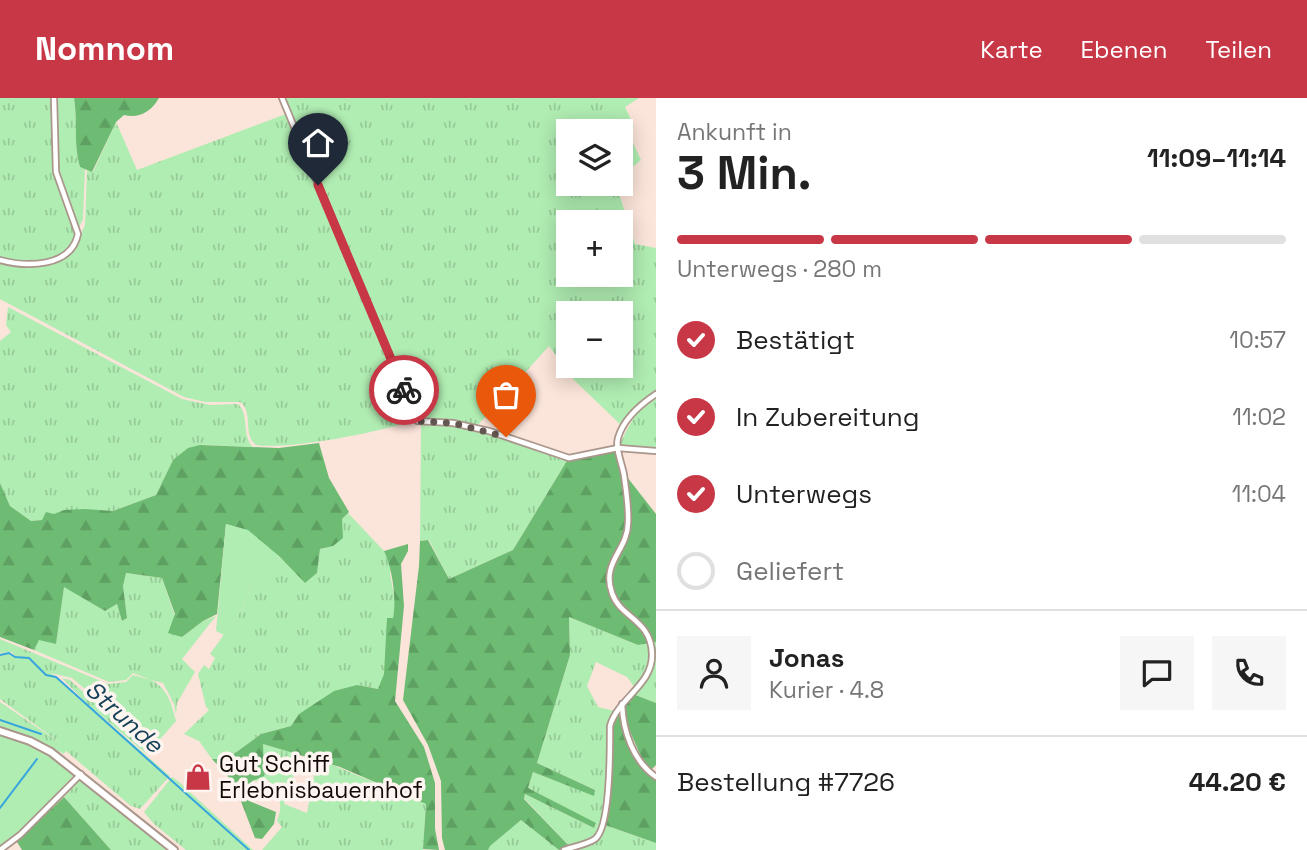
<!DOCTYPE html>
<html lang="de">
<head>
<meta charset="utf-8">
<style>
  body { margin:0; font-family:"Space Grotesk",sans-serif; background:#f6f6f6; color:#222; height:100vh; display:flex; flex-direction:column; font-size:26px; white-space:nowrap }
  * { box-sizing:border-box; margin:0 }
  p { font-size:23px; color:#767676 }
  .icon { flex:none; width:38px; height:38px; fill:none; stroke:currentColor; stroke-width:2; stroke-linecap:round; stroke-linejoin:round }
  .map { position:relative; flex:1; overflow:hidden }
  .drawer { display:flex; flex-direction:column; background:#fff; width:651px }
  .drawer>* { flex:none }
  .controls { position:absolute; left:556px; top:21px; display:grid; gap:14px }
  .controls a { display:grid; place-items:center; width:77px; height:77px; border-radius:0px; background:#fff; box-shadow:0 4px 18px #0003; font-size:35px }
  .pin { position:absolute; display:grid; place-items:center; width:60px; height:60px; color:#fff; margin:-72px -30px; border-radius:50% 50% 50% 0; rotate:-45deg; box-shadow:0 0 7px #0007 }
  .pin .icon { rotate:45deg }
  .courier { position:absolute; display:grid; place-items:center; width:70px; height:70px; margin:-35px; border:5px solid #c83746; border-radius:50%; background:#fff; color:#222; box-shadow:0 2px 9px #0007 }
  .summary em { font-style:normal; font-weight:700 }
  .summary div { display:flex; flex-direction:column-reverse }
  .summary { display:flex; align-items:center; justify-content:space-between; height:119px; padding:0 21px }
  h1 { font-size:46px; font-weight:700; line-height:52px }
  .bar { display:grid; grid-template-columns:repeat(4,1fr); gap:10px 7px; align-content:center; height:84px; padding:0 21px }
  .bar i { height:9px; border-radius:5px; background:#e0e0e0 }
  .bar .current { background:#c83746 }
  .bar p { grid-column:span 4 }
  .line { display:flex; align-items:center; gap:18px; padding:0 21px; border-top:2px solid #e0e0e0 }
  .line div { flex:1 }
  .round { display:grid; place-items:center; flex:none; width:74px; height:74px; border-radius:0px; background:#f6f6f6 }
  ol { padding:0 21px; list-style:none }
  li { display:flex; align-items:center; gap:21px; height:77px }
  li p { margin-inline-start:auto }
  li .icon { padding:7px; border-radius:50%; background:#c83746; color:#fff; stroke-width:4 }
  li:last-child { color:#767676 }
  li i { width:38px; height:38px; border:4px solid #e0e0e0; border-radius:50% }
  header { display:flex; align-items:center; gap:42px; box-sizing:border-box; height:98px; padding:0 35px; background:#c83746; color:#fff }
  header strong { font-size:33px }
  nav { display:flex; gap:38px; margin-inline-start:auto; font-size:24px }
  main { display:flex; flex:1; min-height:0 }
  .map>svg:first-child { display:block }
</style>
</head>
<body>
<header>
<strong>Nomnom</strong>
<nav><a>Karte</a><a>Ebenen</a><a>Teilen</a></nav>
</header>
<main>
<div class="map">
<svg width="656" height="752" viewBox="0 0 656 752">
  <defs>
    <pattern id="grass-tufts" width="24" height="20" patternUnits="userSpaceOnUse" patternTransform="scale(1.75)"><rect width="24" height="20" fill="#b0edb2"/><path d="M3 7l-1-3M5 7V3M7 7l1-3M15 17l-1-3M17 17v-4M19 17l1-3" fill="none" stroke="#96ca98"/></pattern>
    <pattern id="forest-firs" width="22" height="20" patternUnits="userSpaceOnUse" patternTransform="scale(1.75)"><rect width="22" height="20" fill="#6ebb73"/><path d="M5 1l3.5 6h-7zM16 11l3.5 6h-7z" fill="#5e9f62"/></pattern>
  </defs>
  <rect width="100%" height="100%" fill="#fbe4d9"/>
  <!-- grass -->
  <g fill="url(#grass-tufts)" fill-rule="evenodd">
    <path d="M 0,0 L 53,0 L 58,86 L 75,136 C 75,171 22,164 0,161 Z"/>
    <path d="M 56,0 L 74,0 C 78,23 73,46 80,69 L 85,71 L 83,121 L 77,133 L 58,76 Z"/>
    <path d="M 284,0 L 639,0 L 625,9 L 634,28 L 628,34 L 641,62 L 621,79 L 621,33 L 569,33 L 569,86 L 616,86 L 635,146 L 656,150 L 656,293 L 643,303 L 622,328 L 574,282 L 549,248 L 478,327 L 419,319 ZM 569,124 L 621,124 L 621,177 L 569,177 ZM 569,215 L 621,215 L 621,268 L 569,268 Z"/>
    <path d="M 286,16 L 413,323 C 378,334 291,352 256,347 C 242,336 254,314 240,304 L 205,304 L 184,299 L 0,201 L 0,164 L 21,167 L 64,159 L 73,153 L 85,127 L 87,72 L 93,74 L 116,24 L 137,72 Z"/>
    <path d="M 8,209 L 182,301 L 210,307 L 238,306 C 250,317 241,337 253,349 L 200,347 L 173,362 L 156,397 L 113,413 L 64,412 L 42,422 L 31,423 L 10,408 L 0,385 L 0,243 L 11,234 L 6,227 Z"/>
    <path d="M 656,298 L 656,352 L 618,351 C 627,330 636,311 656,298 Z"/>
    <path d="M 421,326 L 467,330 L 568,361 L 513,452 L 449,481 L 429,442 L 420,443 Z"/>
    <path d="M 348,415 L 384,453 L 391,466 L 390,476 L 396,507 L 393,520 L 387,520 C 386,541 390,573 378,591 L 357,587 L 299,616 L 291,628 L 261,636 L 227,661 L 212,661 L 199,643 L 184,636 L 209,612 L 206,609 L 198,576 L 204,567 L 209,571 L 215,560 L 210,556 L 243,510 L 252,486 L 280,459 L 306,484 L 317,475 L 320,451 L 333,448 L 342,421 Z"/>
    <path d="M 125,475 L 162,480 L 182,539 L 203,523 L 216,518 L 182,561 L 195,574 L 177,605 L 176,617 L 174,606 L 163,585 L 151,582 C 168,591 171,604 176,623 L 147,656 L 87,606 L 170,678 L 140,711 L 131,708 L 66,653 L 64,656 L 41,643 L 0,627 L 0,604 L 63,647 L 0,601 L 0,556 L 11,556 L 16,560 L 12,554 L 0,555 L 0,541 L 108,586 L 126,584 L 133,577 L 151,582 L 133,575 L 126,582 L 109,584 L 34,552 L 38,541 L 56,545 L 64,488 L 105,513 L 117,506 L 122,523 L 127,520 L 123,488 ZM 51,575 L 72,580 L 91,596 L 89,599 L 70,582 L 62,580 L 86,605 Z"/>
    <path d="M 569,519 L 638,547 L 650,545 L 651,567 L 635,590 L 627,579 L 596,564 L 587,588 L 598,609 L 615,613 L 602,727 L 595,740 L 570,749 L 524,700 L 525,696 L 594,730 L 596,726 L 528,690 L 533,674 L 594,697 L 595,692 L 537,665 L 570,557 Z"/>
    <path d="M 656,544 L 656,605 L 633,596 L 652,568 L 651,545 Z"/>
    <path d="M 263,646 L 294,655 L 291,668 L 296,671 L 284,706 L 307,715 L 314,678 L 328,665 L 426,706 L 423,752 L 262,752 L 282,729 L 277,723 C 284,706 279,696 268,682 L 252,683 L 263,678 Z"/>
    <path d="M 172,679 L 178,683 L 253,752 L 186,752 L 154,726 L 144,714 Z"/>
    <path d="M 81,681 L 166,752 L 111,752 L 64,699 Z"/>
    <path d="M 521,722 L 559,752 L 488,752 L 489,748 Z"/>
    <path d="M 605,727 L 656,745 L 656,752 L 566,752 L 596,742 Z"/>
  </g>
  <!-- forest -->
  <g fill="url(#forest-firs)">
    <path d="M 74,0 L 159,0 C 152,13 139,21 124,17 L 116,24 L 92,74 L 80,69 C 73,46 78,23 74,0 Z"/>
    <path d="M 319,345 L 329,380 L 349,414 L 342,421 L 343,440 L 333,448 L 320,451 L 317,475 L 305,485 L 280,459 L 248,433 L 226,426 L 217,516 L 203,523 L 182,539 L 168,535 L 175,516 L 162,480 L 126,475 L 123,488 L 127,520 L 122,523 L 117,506 L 105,513 L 64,489 L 56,546 L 39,542 L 34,552 L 0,539 L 0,385 L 10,408 L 31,423 L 42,422 L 46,414 L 54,416 L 64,412 L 85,411 L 113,413 L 156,397 L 173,362 L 188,350 L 200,347 L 279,350 Z"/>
    <path d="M 617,353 L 620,370 L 656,416 L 656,544 L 638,547 L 569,519 L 570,557 L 537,665 L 595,692 L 594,698 L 533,674 L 528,690 L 596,725 L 594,730 L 525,696 L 524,701 L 570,749 L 559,752 L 521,722 L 490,748 L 488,752 L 445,752 L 442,740 L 441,683 L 428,647 L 403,602 L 419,468 L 420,443 L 428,442 L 449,481 L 513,452 L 568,361 Z"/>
    <path d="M 408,446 L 408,453 L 401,466 L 404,508 L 395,603 L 424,649 L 435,685 L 435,731 L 439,752 L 423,751 L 426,706 L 340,669 L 263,646 L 264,678 L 252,683 L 247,689 L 239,682 L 235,686 L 212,661 L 227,661 L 261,636 L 291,628 L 299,616 L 334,593 L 357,587 L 378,591 L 384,576 L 387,520 L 393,520 C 397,502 392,469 384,453 Z"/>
    <path d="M 633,596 L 656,605 L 656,667 L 650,673 L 643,663 L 620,611 Z"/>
    <path d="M 618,613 L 641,665 L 656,681 L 656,745 L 605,727 L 612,627 Z"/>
    <path d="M 242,695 L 249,703 L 276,714 L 274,726 L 262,741 L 255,740 L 239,698 Z"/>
    <path d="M 64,699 L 111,752 L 22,752 L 17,744 Z"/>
  </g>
  <!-- green -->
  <g fill="#b0edb2">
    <path d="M 226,426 L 248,432 L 280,459 L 252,486 L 243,510 L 224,537 L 216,533 Z"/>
    <path d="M 0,626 L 39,641 L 59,653 L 55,662 L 75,676 L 23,731 L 0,749 Z"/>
  </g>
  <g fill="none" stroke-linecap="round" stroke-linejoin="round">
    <!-- stream -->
    <g stroke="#37a5de" stroke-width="2">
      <path d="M 0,557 L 9,555 L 15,559 L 29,560 L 46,577 L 56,579 L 249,752"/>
      <path d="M 0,622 L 41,636"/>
      <path d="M 0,710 L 37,661"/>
    </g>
    <defs>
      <g id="minor">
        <path d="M 282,0 L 417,323 L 453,325 L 489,333 L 569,360 L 618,350 L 656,353"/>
        <path d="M 0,162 C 26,169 71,170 78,136 L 56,74 L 54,0"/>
        <path d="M 622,606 C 623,633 633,663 656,679"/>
        <path d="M 0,752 L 20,737 L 81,676"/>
        <path d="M 564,752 C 573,749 588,746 595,741 C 611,729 610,649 610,628 C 618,600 653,587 652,556 C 651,521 620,520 612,495 C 601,464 628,452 628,425 C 629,410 626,392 624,377 C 622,365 615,351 618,340 C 623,322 641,306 656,296"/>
      </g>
      <path id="secondary" d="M 0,633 L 30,643 L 51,654 L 174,752"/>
    </defs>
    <!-- minor casing -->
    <use href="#minor" stroke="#ab968c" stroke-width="8"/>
    <!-- secondary casing -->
    <use href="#secondary" stroke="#ab968c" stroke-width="10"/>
    <!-- minor -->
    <use href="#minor" stroke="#fff" stroke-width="4.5"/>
    <!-- secondary -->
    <use href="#secondary" stroke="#fff" stroke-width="6"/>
  </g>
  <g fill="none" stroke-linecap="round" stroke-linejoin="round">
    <!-- done -->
    <path stroke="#645650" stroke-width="7" stroke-dasharray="0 12.6" d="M 404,292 L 417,323 L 453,325 L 506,339"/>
    <!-- route -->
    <path stroke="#c83746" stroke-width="9" d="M 318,87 L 404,292"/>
  </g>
  <!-- icons -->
  <defs>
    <symbol id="shop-bare" viewBox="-9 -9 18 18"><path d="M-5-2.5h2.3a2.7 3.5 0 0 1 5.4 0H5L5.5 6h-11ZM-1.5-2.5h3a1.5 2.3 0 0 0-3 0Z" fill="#c83746" stroke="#fef5f0" stroke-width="2.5" paint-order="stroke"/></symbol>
  </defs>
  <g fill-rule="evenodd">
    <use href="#shop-bare" x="179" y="660" width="38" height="38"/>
  </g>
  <g text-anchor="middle" stroke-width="7" stroke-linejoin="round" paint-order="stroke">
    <!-- poi labels -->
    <g font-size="23" fill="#120a07" stroke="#fef5f0" text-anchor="start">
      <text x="219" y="674">Gut Schiff<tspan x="219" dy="26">Erlebnisbauernhof</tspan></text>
    </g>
    <!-- water labels -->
    <g font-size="24" font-style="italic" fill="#154159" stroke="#fef5f0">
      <text transform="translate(124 619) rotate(42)" y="8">Strunde</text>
    </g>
  </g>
</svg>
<div class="controls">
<a><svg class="icon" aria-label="layers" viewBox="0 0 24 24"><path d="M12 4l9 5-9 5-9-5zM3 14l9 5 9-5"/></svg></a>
<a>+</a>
<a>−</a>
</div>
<div class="pin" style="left:506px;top:339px;background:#ea580c"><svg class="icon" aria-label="bag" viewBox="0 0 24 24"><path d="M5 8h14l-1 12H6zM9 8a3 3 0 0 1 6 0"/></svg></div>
<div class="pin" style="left:318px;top:87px;background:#1f2937"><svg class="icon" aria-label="home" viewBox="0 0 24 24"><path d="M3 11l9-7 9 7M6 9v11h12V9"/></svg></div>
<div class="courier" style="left:404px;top:292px"><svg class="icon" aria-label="bike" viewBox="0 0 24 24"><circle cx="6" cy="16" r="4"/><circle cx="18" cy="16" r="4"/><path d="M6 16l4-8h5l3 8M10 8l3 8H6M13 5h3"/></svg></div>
</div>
<section class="drawer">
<div class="summary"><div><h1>3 Min.</h1><p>Ankunft in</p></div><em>11:09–11:14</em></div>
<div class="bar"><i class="current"></i><i class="current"></i><i class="current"></i><i></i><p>Unterwegs · 280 m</p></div>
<ol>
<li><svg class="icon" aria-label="check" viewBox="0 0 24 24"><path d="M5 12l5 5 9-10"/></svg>Bestätigt<p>10:57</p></li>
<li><svg class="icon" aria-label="check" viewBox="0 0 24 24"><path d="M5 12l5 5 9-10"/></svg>In Zubereitung<p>11:02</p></li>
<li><svg class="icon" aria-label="check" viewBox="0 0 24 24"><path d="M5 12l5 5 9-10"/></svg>Unterwegs<p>11:04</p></li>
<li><i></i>Geliefert</li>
</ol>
<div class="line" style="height:126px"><a class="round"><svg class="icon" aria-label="person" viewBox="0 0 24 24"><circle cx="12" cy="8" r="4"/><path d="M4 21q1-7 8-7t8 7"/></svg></a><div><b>Jonas</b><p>Kurier · 4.8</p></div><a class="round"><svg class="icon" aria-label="chat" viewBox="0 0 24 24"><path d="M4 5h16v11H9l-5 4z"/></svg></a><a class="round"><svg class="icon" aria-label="phone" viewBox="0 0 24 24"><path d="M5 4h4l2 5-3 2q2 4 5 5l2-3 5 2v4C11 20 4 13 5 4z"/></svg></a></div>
<div class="line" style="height:91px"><div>Bestellung #7726</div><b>44.20 €</b></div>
</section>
</main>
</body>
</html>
